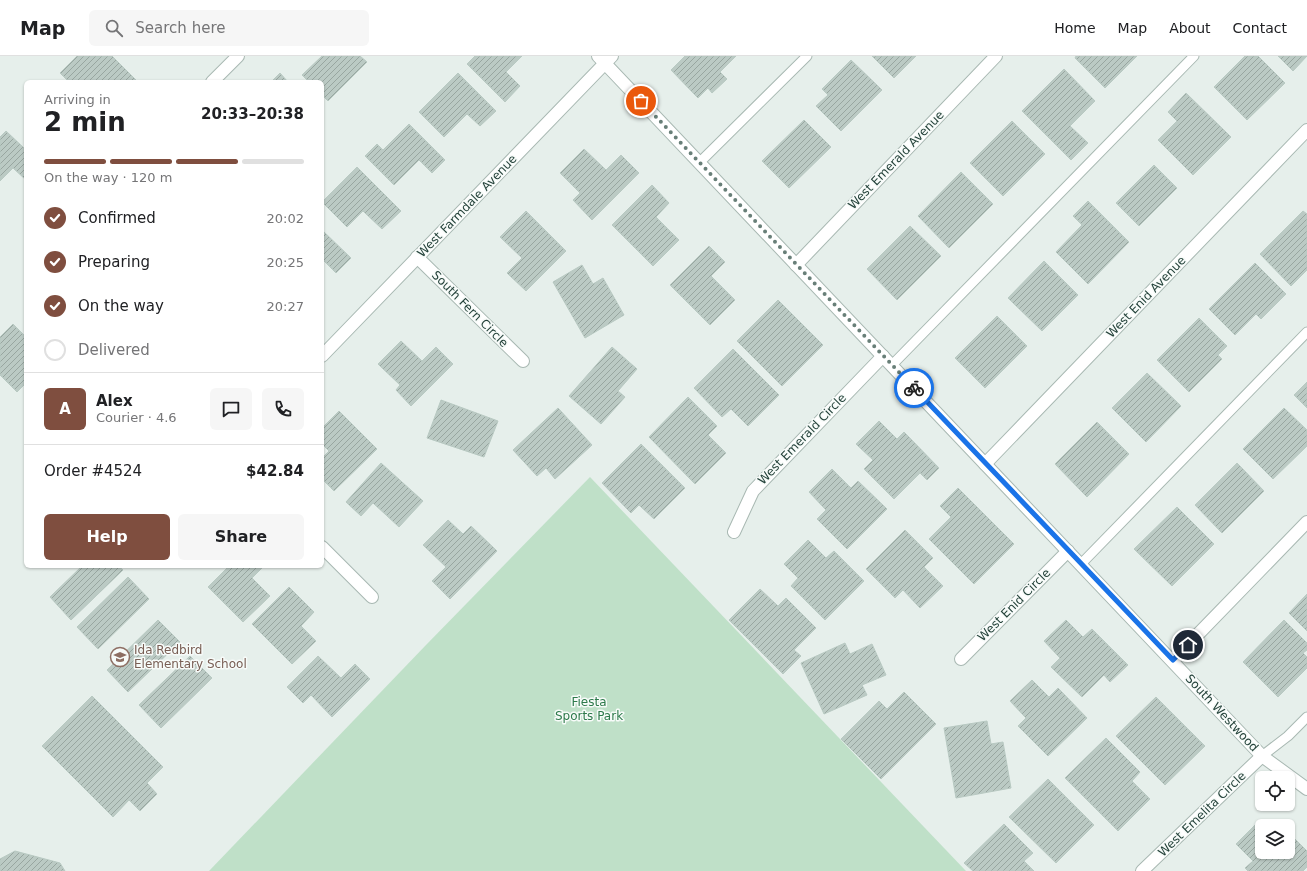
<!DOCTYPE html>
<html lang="en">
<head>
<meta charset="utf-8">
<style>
  body { margin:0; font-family:"DejaVu Sans",sans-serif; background:#f6f6f6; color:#202124; height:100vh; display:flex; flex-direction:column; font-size:15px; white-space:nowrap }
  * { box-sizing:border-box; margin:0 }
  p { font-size:13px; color:#757577 }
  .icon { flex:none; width:22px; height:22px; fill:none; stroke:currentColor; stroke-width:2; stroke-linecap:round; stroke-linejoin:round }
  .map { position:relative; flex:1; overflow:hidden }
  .side { position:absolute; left:24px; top:24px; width:300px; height:488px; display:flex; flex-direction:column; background:#fff; border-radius:6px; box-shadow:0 1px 3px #0004 }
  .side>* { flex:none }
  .controls { position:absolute; left:1255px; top:715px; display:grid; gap:8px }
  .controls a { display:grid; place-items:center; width:40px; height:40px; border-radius:6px; background:#fff; box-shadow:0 1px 3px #0004; font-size:20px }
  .pin { position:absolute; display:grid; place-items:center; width:34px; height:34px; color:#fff; margin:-17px; border:2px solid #fff; border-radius:50%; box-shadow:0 1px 4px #0007 }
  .courier { position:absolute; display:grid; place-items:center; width:40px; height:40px; margin:-20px; border:3px solid #1a73e8; border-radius:50%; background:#fff; color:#222; box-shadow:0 1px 5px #0007 }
  .summary em { font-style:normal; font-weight:800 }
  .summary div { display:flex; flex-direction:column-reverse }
  .summary { display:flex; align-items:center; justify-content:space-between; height:68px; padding:0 20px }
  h1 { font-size:26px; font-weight:800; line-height:30px }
  .bar { display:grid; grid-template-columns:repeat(4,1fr); gap:6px 4px; align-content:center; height:48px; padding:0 20px }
  .bar i { height:5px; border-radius:3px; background:#e0e0e0 }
  .bar .selected { background:#7f4e3f }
  .bar p { grid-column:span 4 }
  .line { display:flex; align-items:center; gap:10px; padding:0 20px; border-top:1px solid #e0e0e0 }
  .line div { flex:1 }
  .round { display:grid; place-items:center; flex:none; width:42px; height:42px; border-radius:6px; background:#f6f6f6 }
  ol { padding:0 20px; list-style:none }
  li { display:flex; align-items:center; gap:12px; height:44px }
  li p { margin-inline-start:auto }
  li .icon { padding:4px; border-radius:50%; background:#7f4e3f; color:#fff; stroke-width:4 }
  li:last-child { color:#757577 }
  li i { width:22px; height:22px; border:2px solid #e0e0e0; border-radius:50% }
  .primary-button { display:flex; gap:8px; margin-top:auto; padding:8px 20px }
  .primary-button a { flex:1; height:46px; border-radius:6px; background:#7f4e3f; color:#fff; font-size:16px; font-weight:800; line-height:46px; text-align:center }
  .primary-button a+a { background:#f6f6f6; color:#202124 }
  header { display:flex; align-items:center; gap:24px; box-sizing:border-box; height:56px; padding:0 20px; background:#fff; border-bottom:1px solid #e0e0e0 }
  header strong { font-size:19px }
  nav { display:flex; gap:22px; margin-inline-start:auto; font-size:14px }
  .search { width:280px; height:36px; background:#f6f6f6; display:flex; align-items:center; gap:10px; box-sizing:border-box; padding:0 14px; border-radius:6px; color:#757577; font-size:15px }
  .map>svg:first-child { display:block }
</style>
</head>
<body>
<header>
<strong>Map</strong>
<div class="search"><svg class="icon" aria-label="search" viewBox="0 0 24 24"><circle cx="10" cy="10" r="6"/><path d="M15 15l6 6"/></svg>Search here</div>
<nav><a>Home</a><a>Map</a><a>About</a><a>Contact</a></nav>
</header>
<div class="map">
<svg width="1307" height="815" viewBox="0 0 1307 815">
  <defs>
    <pattern id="building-hatch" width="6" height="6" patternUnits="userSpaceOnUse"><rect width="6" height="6" fill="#bbcac4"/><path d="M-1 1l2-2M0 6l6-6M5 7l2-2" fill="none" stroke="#98a6a0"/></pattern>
  </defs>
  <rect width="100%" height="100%" fill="#e6efeb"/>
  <!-- green -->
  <path fill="#bfe0c8" d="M 590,421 L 966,815 L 209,815 L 426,589 Z"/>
  <!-- building -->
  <g fill="url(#building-hatch)" stroke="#b8c9c2">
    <path d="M 77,0 L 112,0 L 138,26 L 69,26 L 60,17 Z"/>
    <path d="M 322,0 L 360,0 L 367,6 L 328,45 L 322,39 L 322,26 L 309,26 L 302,19 Z"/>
    <path d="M 475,0 L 522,0 L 506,16 L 520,30 L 505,46 L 467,8 Z"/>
    <path d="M 685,0 L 736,0 L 720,16 L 727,23 L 712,37 L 708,32 L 698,42 L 671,14 Z"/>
    <path d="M 872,0 L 916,0 L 894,22 Z"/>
    <path d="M 1076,0 L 1137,0 L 1105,32 L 1075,2 Z"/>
    <path d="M 1245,0 L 1258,0 L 1285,27 L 1247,64 L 1214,31 Z"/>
    <path d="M 1278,0 L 1307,0 L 1293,15 Z"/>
    <path d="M 851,4 L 882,34 L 841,75 L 816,50 L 828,39 L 822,33 Z"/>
    <path d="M 1064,13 L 1095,45 L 1070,70 L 1088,87 L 1071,104 L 1022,55 Z"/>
    <path d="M 280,17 L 288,26 L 271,26 Z"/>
    <path d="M 458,17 L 496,55 L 480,70 L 467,58 L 444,81 L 419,56 Z"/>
    <path d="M 1186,37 L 1231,81 L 1193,119 L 1158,84 L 1177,65 L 1168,56 Z"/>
    <path d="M 804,64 L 831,91 L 789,132 L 762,105 Z"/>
    <path d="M 1012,65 L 1045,98 L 1003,140 L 970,107 Z"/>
    <path d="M 409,68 L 445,104 L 432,117 L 419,104 L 394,129 L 365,100 L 377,88 L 383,94 Z"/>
    <path d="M 6,75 L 26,94 L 26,124 L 13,112 L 0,125 L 0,81 Z"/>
    <path d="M 584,93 L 606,114 L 621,99 L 639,117 L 592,164 L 573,144 L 580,137 L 560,117 Z"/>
    <path d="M 1154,109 L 1177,132 L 1139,170 L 1116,147 Z"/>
    <path d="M 357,111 L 401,155 L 382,173 L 363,155 L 347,171 L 322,146 Z"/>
    <path d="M 961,116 L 993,148 L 949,192 L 918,160 Z"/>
    <path d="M 652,129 L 669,147 L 656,161 L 679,184 L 653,210 L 612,169 Z"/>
    <path d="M 1088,145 L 1129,186 L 1088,228 L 1056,196 L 1082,169 L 1073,160 Z"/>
    <path d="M 526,155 L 566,195 L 526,235 L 507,217 L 522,202 L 500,181 Z"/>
    <path d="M 1303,155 L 1307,158 L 1307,214 L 1291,230 L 1260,198 Z"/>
    <path d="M 910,170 L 941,200 L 897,244 L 867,213 Z"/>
    <path d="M 322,174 L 351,202 L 336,217 L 322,203 Z"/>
    <path d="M 709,190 L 725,206 L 711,220 L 735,244 L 710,269 L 670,229 Z"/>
    <path d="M 1044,205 L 1078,239 L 1042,275 L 1008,242 Z"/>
    <path d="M 1255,207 L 1286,238 L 1261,263 L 1256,258 L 1235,279 L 1209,253 Z"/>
    <path d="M 582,209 L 593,228 L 603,222 L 624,259 L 585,282 L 553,226 Z"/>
    <path d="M 778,244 L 823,289 L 782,330 L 737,285 Z"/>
    <path d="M 997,260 L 1027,290 L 985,332 L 955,302 Z"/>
    <path d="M 1199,262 L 1227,290 L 1218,299 L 1222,303 L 1189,336 L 1157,304 Z"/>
    <path d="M 13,268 L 26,281 L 26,327 L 17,336 L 0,319 L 0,281 Z"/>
    <path d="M 401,285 L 422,305 L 436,291 L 453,308 L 411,350 L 396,334 L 400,329 L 378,308 Z"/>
    <path d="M 612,291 L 637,313 L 618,335 L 625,341 L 601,368 L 569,340 Z"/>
    <path d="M 733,293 L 779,339 L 748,370 L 731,353 L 722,361 L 694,332 Z"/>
    <path d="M 1147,317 L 1181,350 L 1146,386 L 1112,352 Z"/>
    <path d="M 1307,326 L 1307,352 L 1294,339 Z"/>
    <path d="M 688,341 L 717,370 L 708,379 L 726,397 L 695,428 L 649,381 Z"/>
    <path d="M 441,344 L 498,365 L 484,401 L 427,382 Z"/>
    <path d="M 558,352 L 592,389 L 555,423 L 546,412 L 537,420 L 513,394 Z"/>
    <path d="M 1284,352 L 1307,374 L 1307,390 L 1273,423 L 1243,393 Z"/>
    <path d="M 339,355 L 377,393 L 334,435 L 322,423 L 322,402 L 329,395 L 322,388 L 322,372 Z"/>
    <path d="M 879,365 L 897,383 L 904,376 L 939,412 L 927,424 L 920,417 L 894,443 L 864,413 L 873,404 L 856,388 Z"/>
    <path d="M 1097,366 L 1129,398 L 1087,441 L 1055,408 Z"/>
    <path d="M 641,388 L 685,432 L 654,463 L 639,449 L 631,457 L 602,427 Z"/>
    <path d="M 381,407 L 423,445 L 399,471 L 373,447 L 361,460 L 346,446 Z"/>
    <path d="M 1237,407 L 1264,435 L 1222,477 L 1195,449 Z"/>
    <path d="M 832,413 L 851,432 L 858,425 L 887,453 L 847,493 L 817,463 L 826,454 L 809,436 Z"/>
    <path d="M 958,432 L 1014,488 L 974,528 L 929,483 L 951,461 L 940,450 Z"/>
    <path d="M 1177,451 L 1214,488 L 1172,530 L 1134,493 Z"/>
    <path d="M 448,464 L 463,478 L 471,470 L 497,495 L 450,543 L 432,525 L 446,511 L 423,489 Z"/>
    <path d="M 905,474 L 933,502 L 924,511 L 943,530 L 920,552 L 903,534 L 895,542 L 866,513 Z"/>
    <path d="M 808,484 L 826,502 L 834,495 L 864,525 L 825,564 L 791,530 L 798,522 L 784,508 Z"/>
    <path d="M 82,510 L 118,510 L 123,514 L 71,564 L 50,541 Z"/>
    <path d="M 229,510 L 264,510 L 252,522 L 270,540 L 243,566 L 208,531 Z"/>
    <path d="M 128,521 L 149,543 L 98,593 L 77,571 Z"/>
    <path d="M 289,531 L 314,556 L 301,570 L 316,585 L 292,608 L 252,568 Z"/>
    <path d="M 760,533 L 778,550 L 786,542 L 816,572 L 794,594 L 801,600 L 783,618 L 729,564 Z"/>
    <path d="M 1307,538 L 1307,575 L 1289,557 Z"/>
    <path d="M 158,564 L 180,586 L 128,636 L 107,614 Z"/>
    <path d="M 1066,564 L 1083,581 L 1092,573 L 1128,609 L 1110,626 L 1104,619 L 1082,641 L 1051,611 L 1060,602 L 1044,585 Z"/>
    <path d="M 1284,564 L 1307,587 L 1307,594 L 1303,597 L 1307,601 L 1307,612 L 1278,641 L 1243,606 Z"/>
    <path d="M 845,587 L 850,598 L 872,588 L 886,619 L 862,629 L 867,639 L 824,658 L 801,607 Z"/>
    <path d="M 190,600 L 212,622 L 161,672 L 139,649 Z"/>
    <path d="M 318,600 L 341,622 L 355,608 L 370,623 L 332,661 L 311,639 L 303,647 L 287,631 Z"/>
    <path d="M 1032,624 L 1049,641 L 1058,632 L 1087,662 L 1048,700 L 1018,670 L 1026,662 L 1010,645 Z"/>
    <path d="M 904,636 L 936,668 L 881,723 L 841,683 L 879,645 L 887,653 Z"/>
    <path d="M 92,640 L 163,711 L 147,727 L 157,738 L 140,755 L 129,744 L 113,761 L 42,690 Z"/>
    <path d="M 1156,641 L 1205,690 L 1165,729 L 1116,680 Z"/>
    <path d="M 987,665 L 991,688 L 1003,686 L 1011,732 L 956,742 L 944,672 Z"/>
    <path d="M 1106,682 L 1140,716 L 1132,725 L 1150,743 L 1118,775 L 1065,722 Z"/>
    <path d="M 1048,723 L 1094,769 L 1056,807 L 1009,761 Z"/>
    <path d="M 1260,764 L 1266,770 L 1262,770 L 1262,796 L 1288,796 L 1288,776 L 1307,795 L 1307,811 L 1303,815 L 1248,815 L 1245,812 L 1253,805 L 1236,788 Z"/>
    <path d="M 1004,768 L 1033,797 L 1024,805 L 1034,815 L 973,815 L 964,807 Z"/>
    <path d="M 15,795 L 60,807 L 65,815 L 0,815 L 0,803 Z"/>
  </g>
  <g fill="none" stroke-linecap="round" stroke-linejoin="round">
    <defs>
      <g id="service">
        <path d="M 699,107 L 807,0"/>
        <path d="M 892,309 L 1194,0"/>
        <path d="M 1081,508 L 1307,276"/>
        <path d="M 1262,700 L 1288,680 L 1307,661"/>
      </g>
      <g id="minor">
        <path d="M 212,26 L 238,0"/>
        <path d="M 417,201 L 523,305"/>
        <path d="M 796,209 L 996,0"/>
        <path d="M 322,300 L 612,0"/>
        <path d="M 985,408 L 1307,74"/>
        <path d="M 734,476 L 753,435 L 883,300"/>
        <path d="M 322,491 L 372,541"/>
        <path d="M 961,603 L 1068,495"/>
        <path d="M 1173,604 L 1307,466"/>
        <path d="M 1142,815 L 1262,700"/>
      </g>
      <path id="tertiary" d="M 598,0 L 1262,700 L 1307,733"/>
    </defs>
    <!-- service casing -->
    <use href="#service" stroke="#a8b8b2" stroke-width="11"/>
    <!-- minor casing -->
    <use href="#minor" stroke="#a8b8b2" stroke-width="14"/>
    <!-- tertiary casing -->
    <use href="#tertiary" stroke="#a8b8b2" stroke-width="14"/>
    <!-- service -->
    <use href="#service" stroke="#fff" stroke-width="9"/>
    <!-- minor -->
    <use href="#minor" stroke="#fff" stroke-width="12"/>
    <!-- tertiary -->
    <use href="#tertiary" stroke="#fff" stroke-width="12"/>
  </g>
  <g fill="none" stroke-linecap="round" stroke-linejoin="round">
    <!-- done -->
    <path stroke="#687f78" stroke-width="4" stroke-dasharray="0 7.2" d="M 641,45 L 914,332"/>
    <!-- route -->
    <path stroke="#1a73e8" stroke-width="5" d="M 914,332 L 1173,604 L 1188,589"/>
  </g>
  <!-- icons -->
  <defs>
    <symbol id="school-ring" viewBox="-11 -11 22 22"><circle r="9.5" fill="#f7fbf9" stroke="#8d6e63" stroke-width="1.5"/><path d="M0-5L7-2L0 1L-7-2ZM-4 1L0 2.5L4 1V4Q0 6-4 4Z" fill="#8d6e63"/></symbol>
  </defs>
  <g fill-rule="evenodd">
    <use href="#school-ring" x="109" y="590" width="22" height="22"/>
  </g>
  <g text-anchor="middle" stroke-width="3" stroke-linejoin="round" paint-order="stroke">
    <!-- street labels -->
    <g font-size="12" fill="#24423a" stroke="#f7fbf9">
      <text transform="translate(896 104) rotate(-46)" y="4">West Emerald Avenue</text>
      <text transform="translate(467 150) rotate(-46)" y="4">West Farmdale Avenue</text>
      <text transform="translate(1146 241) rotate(-46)" y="4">West Enid Avenue</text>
      <text transform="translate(470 253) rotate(45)" y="4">South Fern Circle</text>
      <text transform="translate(802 383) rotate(-46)" y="4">West Emerald Circle</text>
      <text transform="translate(1014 549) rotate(-45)" y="4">West Enid Circle</text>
      <text transform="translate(1222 657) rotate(47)" y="4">South Westwood</text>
      <text transform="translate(1202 758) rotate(-44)" y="4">West Emelita Circle</text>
    </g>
    <!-- education labels -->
    <g font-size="12" fill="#785e54" stroke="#f7fbf9" text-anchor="start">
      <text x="134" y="598">Ida Redbird<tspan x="134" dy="14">Elementary School</tspan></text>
    </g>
    <!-- park labels -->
    <g font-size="12" fill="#2d7a4b" stroke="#f7fbf9">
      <text x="589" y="650">Fiesta<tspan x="589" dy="14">Sports Park</tspan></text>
    </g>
  </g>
</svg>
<div class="controls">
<a><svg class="icon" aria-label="locate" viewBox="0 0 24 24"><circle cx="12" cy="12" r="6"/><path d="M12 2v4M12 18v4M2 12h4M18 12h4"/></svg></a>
<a><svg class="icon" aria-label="layers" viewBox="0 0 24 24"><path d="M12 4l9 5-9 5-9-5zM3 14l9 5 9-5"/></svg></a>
</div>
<div class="pin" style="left:641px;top:45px;background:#ea580c"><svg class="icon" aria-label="bag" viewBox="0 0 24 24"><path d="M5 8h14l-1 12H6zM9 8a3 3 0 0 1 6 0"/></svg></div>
<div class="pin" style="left:1188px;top:589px;background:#1f2937"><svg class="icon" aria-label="home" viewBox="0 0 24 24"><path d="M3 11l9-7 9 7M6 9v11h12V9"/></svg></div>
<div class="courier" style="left:914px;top:332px"><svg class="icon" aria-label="bike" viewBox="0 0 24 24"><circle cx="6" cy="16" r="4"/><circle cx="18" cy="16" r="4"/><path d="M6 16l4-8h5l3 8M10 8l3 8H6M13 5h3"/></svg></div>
<section class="side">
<div class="summary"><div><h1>2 min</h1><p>Arriving in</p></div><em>20:33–20:38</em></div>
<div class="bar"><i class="selected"></i><i class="selected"></i><i class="selected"></i><i></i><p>On the way · 120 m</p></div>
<ol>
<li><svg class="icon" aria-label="check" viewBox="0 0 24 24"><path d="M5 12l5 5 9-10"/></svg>Confirmed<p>20:02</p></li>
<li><svg class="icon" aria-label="check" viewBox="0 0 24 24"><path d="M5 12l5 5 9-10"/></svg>Preparing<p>20:25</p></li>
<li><svg class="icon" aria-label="check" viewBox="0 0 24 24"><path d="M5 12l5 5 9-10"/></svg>On the way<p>20:27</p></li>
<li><i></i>Delivered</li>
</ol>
<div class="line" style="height:72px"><b class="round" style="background:#7f4e3f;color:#fff">A</b><div><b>Alex</b><p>Courier · 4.6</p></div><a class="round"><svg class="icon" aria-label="chat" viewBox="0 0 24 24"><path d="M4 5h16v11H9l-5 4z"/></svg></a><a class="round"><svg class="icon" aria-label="phone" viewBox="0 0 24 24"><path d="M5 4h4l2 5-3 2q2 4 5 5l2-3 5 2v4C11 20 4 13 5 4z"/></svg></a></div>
<div class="line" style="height:52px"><div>Order #4524</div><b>$42.84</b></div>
<div class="primary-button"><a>Help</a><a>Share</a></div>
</section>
</div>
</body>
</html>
